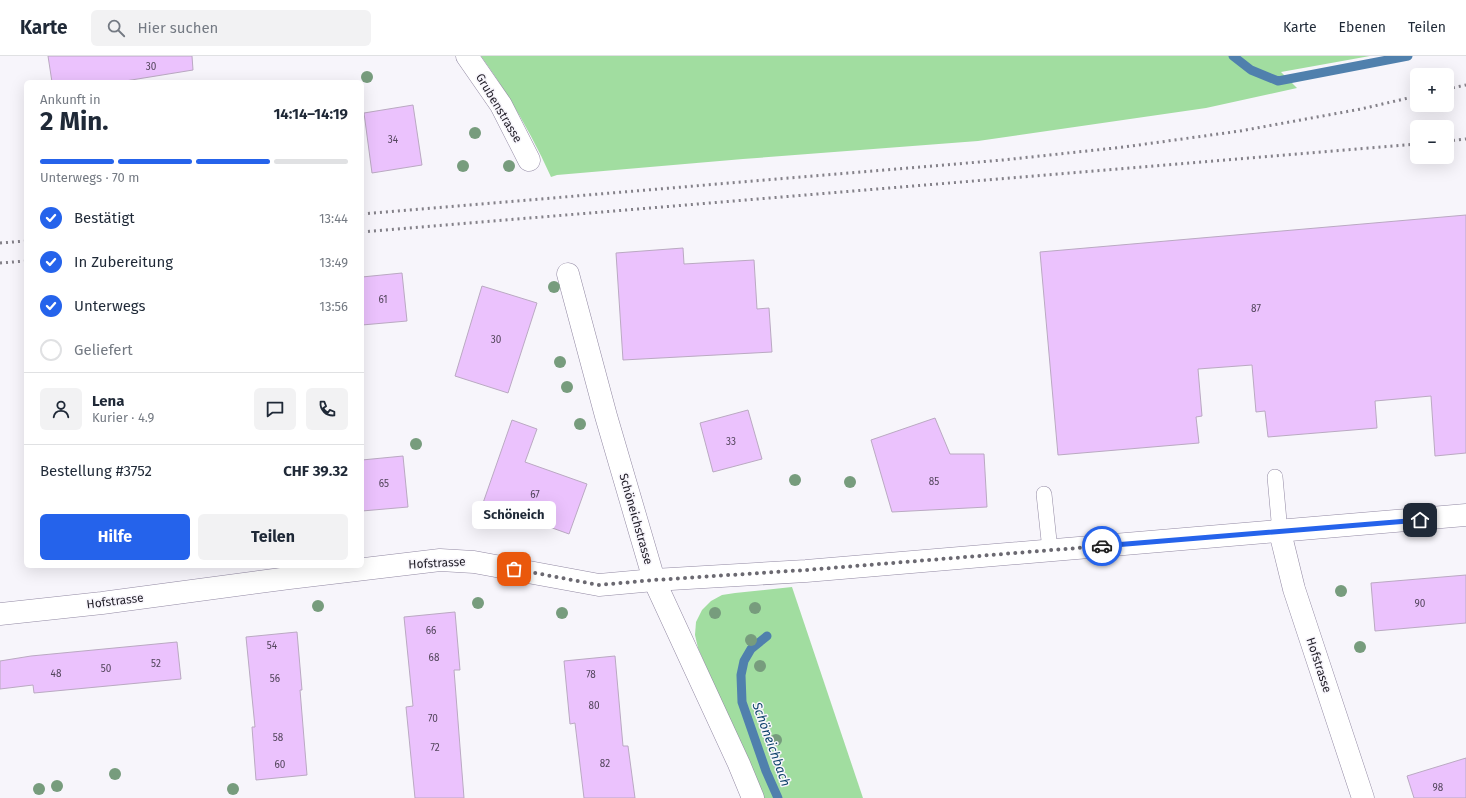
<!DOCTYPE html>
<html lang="de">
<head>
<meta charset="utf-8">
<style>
  body { margin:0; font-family:"Fira Sans",sans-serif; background:#f2f2f3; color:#1f2937; height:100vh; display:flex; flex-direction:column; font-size:15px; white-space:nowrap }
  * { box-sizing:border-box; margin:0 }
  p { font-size:13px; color:#747a83 }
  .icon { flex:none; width:22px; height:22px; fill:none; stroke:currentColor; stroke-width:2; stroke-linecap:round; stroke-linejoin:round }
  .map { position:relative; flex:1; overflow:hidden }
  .details { position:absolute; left:24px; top:24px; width:340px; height:488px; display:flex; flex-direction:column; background:#fff; border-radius:6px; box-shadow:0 4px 16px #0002 }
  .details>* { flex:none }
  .controls { position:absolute; left:1410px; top:12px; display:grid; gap:8px }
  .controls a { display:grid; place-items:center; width:44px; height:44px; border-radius:6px; background:#fff; box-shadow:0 4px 16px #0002; font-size:20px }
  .pin { position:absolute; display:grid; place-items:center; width:34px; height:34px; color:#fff; margin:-17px; border-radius:8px; box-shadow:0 2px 6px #0006 }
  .courier { position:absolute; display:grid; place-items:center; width:40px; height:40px; margin:-20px; border:3px solid #2563eb; border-radius:50%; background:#fff; color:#222; box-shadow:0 1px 5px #0007 }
  .bubble { position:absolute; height:28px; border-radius:6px; background:#fff; box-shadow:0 4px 16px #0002; font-size:13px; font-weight:700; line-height:28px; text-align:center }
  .summary em { font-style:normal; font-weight:700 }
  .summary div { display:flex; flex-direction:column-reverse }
  .summary { display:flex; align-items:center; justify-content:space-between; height:68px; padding:0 16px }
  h1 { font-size:26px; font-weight:700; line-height:30px }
  .bar { display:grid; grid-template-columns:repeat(4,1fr); gap:6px 4px; align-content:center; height:48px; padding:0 16px }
  .bar i { height:5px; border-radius:3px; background:#e0e1e3 }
  .bar .on { background:#2563eb }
  .bar p { grid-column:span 4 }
  .line { display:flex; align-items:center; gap:10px; padding:0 16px; border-top:1px solid #e0e1e3 }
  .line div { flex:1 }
  .round { display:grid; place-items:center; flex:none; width:42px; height:42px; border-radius:6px; background:#f2f2f3 }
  ol { padding:0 16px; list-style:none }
  li { display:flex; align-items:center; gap:12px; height:44px }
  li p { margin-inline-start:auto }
  li .icon { padding:4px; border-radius:50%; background:#2563eb; color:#fff; stroke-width:4 }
  li:last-child { color:#747a83 }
  li i { width:22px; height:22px; border:2px solid #e0e1e3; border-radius:50% }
  .button { display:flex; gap:8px; margin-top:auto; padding:8px 16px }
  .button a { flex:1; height:46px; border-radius:6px; background:#2563eb; color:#fff; font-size:16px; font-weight:700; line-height:46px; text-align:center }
  .button a+a { background:#f2f2f3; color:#1f2937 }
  header { display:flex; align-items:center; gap:24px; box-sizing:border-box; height:56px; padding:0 20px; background:#fff; border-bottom:1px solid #e0e1e3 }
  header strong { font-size:19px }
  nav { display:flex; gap:22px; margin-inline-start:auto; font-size:14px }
  .search { width:280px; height:36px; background:#f2f2f3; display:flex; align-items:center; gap:10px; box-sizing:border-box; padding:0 14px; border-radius:6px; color:#747a83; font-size:15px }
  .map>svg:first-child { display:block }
</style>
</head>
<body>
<header>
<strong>Karte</strong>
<div class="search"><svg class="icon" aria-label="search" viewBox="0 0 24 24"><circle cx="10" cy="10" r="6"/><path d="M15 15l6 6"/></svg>Hier suchen</div>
<nav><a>Karte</a><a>Ebenen</a><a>Teilen</a></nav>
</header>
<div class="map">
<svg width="1466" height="742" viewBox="0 0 1466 742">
  <rect width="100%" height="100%" fill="#f7f5fb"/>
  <!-- green -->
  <g fill="#a1dda0">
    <path d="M 481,0 L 1370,0 L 1281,16 L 1297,32 L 1206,52 L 978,85 L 743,103 L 557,119 L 551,121 C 532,78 508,38 481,0 Z"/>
    <path d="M 792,531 L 863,742 L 763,742 L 698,592 L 695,579 L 696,566 L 702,554 L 711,545 L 722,539 L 735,537 Z"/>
  </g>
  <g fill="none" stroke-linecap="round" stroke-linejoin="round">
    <!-- stream -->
    <g stroke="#5080ad" stroke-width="9">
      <path d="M 1233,0 L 1251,14 L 1278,25 L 1408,0"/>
      <path d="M 767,580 L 751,593 L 744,605 L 741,619 L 742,646 L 766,715 L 778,742"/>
    </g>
  </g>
  <!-- building -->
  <g fill="#ebc2fd" stroke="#baa9c2">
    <path d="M 48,0 L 192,0 L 193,14 L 119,26 L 52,26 Z"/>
    <path d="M 413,49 L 422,109 L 372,117 L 364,57 Z"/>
    <path d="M 1466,159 L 1466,397 L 1435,400 L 1431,340 L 1375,345 L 1377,372 L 1268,381 L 1265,355 L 1256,356 L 1252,309 L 1198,313 L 1202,360 L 1196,361 L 1199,387 L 1058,399 L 1040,196 Z"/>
    <path d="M 683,192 L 684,208 L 754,204 L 757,253 L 769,252 L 772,296 L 623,304 L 616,197 Z"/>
    <path d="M 402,217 L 407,265 L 362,269 L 362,221 Z"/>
    <path d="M 482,230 L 537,247 L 508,337 L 455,320 Z"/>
    <path d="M 748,354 L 762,403 L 713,416 L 700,367 Z"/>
    <path d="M 935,362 L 950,398 L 984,398 L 987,451 L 892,456 L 871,384 Z"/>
    <path d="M 512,364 L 537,373 L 525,406 L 587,428 L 569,478 L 483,447 Z"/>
    <path d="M 403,400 L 408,451 L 362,455 L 362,404 Z"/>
    <path d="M 1466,519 L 1466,567 L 1375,575 L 1371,527 Z"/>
    <path d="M 455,556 L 460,614 L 454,614 L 464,742 L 415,742 L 406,651 L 413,650 L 404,561 Z"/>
    <path d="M 297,576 L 302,634 L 300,634 L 307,719 L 256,724 L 252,671 L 255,671 L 246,581 Z"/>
    <path d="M 177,586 L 181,623 L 34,637 L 33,629 L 0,633 L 0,605 L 31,600 Z"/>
    <path d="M 615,600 L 623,690 L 628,690 L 635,742 L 584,742 L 575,667 L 570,668 L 564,605 Z"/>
    <path d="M 1466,702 L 1466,742 L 1414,742 L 1407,720 Z"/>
  </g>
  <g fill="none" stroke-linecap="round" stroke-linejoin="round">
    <defs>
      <g id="lane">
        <path d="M 1275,421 L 1280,476"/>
        <path d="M 1044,438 L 1050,494"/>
      </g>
      <g id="street">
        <path d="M 467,0 L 501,49 L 529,104"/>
        <path d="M 568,218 L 606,360 L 654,524 L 739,708 L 753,742"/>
        <path d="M 1280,476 L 1294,533 L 1363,742"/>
        <path d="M 0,558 L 102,547 L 289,522 L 440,504 L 474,506 L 599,529 L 654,524 L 806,515 L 1466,459"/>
      </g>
    </defs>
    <!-- lane casing -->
    <use href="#lane" stroke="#9289a3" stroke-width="16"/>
    <!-- street casing -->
    <use href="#street" stroke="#9289a3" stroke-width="23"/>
    <!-- lane -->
    <use href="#lane" stroke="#fff" stroke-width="15"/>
    <!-- street -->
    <use href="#street" stroke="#fff" stroke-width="22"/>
    <!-- rail -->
    <g stroke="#848189" stroke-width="3" stroke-dasharray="2 4" stroke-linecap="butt">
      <path d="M 1447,33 L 1466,29"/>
      <path d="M 1447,85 L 1466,83"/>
      <path d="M 362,158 L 1003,104 L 1124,91 L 1240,75 L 1361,53 L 1417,40"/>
      <path d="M 362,176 L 1417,88"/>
      <path d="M 0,187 L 26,185"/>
      <path d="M 0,207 L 26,205"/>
    </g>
  </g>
  <!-- trees -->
  <g fill="#779c7d">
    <circle cx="367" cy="21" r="6"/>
    <circle cx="475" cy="77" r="6"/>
    <circle cx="463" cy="110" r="6"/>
    <circle cx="509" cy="110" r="6"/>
    <circle cx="554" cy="231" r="6"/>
    <circle cx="560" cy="306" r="6"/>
    <circle cx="567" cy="331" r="6"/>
    <circle cx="580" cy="368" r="6"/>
    <circle cx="416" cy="388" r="6"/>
    <circle cx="795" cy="424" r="6"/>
    <circle cx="850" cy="426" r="6"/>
    <circle cx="1341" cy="535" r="6"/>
    <circle cx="478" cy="547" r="6"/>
    <circle cx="318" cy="550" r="6"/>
    <circle cx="755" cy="552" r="6"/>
    <circle cx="562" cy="557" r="6"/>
    <circle cx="715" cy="557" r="6"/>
    <circle cx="751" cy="584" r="6"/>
    <circle cx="1360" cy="591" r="6"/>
    <circle cx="760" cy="610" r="6"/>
    <circle cx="776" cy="684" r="6"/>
    <circle cx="115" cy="718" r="6"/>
    <circle cx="57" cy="730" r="6"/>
    <circle cx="39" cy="733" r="6"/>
    <circle cx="233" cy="733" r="6"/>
  </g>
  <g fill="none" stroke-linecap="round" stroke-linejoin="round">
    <!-- done -->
    <path stroke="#6b6971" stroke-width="4" stroke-dasharray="0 7.2" d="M 514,513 L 599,529 L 654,524 L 806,514 L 1102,490"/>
    <!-- route -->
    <path stroke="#2563eb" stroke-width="5" d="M 1102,490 L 1420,464"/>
  </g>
  <g text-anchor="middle" stroke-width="3" stroke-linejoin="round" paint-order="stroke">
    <!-- number labels -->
    <g font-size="10" fill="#53465c">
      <text x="151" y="14">30</text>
      <text x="393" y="87">34</text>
      <text x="383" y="247">61</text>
      <text x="1256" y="256">87</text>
      <text x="496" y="287">30</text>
      <text x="731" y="389">33</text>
      <text x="934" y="429">85</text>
      <text x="384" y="431">65</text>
      <text x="535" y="442">67</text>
      <text x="1420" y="551">90</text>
      <text x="431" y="578">66</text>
      <text x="272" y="593">54</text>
      <text x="434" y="605">68</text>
      <text x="156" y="611">52</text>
      <text x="106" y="616">50</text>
      <text x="56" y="621">48</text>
      <text x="591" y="622">78</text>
      <text x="275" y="626">56</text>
      <text x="594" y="653">80</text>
      <text x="433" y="666">70</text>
      <text x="278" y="685">58</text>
      <text x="435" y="695">72</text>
      <text x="605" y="711">82</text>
      <text x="280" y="712">60</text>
      <text x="1438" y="735">98</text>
    </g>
    <!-- street labels -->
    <g font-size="12" fill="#201d27" stroke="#f7f5fb">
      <text transform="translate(499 52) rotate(59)" y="4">Grubenstrasse</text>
      <text transform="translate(636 463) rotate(74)" y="4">Schöneichstrasse</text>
      <text transform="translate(437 507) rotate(-3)" y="4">Hofstrasse</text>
      <text transform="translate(115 545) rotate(-7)" y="4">Hofstrasse</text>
      <text transform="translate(1319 609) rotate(72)" y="4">Hofstrasse</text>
    </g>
    <!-- water labels -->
    <g font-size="13" font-style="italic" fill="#0d426a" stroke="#f7f5fb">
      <text transform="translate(772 688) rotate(70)" y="5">Schöneichbach</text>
    </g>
  </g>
</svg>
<div class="controls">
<a>+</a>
<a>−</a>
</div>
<div class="pin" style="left:514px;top:513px;background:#ea580c"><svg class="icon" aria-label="bag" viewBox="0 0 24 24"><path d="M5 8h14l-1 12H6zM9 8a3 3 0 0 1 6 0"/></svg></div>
<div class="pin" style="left:1420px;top:464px;background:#1f2937"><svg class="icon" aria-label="home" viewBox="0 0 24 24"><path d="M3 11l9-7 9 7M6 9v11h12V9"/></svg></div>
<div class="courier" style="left:1102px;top:490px"><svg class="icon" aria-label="car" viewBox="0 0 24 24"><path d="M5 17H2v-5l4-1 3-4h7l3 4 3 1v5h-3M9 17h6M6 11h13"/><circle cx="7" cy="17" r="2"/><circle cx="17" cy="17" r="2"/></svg></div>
<div class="bubble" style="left:472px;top:445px;width:84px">Schöneich</div>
<section class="details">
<div class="summary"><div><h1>2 Min.</h1><p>Ankunft in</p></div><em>14:14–14:19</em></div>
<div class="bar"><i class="on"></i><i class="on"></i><i class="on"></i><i></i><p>Unterwegs · 70 m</p></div>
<ol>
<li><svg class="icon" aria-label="check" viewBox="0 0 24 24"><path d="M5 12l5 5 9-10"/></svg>Bestätigt<p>13:44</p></li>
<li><svg class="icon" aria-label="check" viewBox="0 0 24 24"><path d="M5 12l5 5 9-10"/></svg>In Zubereitung<p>13:49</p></li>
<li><svg class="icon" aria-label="check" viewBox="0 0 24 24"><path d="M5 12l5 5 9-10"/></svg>Unterwegs<p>13:56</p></li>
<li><i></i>Geliefert</li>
</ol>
<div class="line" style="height:72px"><a class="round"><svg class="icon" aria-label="person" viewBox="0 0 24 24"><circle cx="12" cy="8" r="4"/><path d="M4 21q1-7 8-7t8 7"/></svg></a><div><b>Lena</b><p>Kurier · 4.9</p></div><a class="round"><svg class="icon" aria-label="chat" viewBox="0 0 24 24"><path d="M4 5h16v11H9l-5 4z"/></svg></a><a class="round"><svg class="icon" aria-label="phone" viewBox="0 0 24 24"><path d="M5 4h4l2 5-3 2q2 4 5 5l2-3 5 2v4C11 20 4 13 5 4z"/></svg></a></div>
<div class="line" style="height:52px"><div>Bestellung #3752</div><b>CHF 39.32</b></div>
<div class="button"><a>Hilfe</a><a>Teilen</a></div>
</section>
</div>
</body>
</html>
